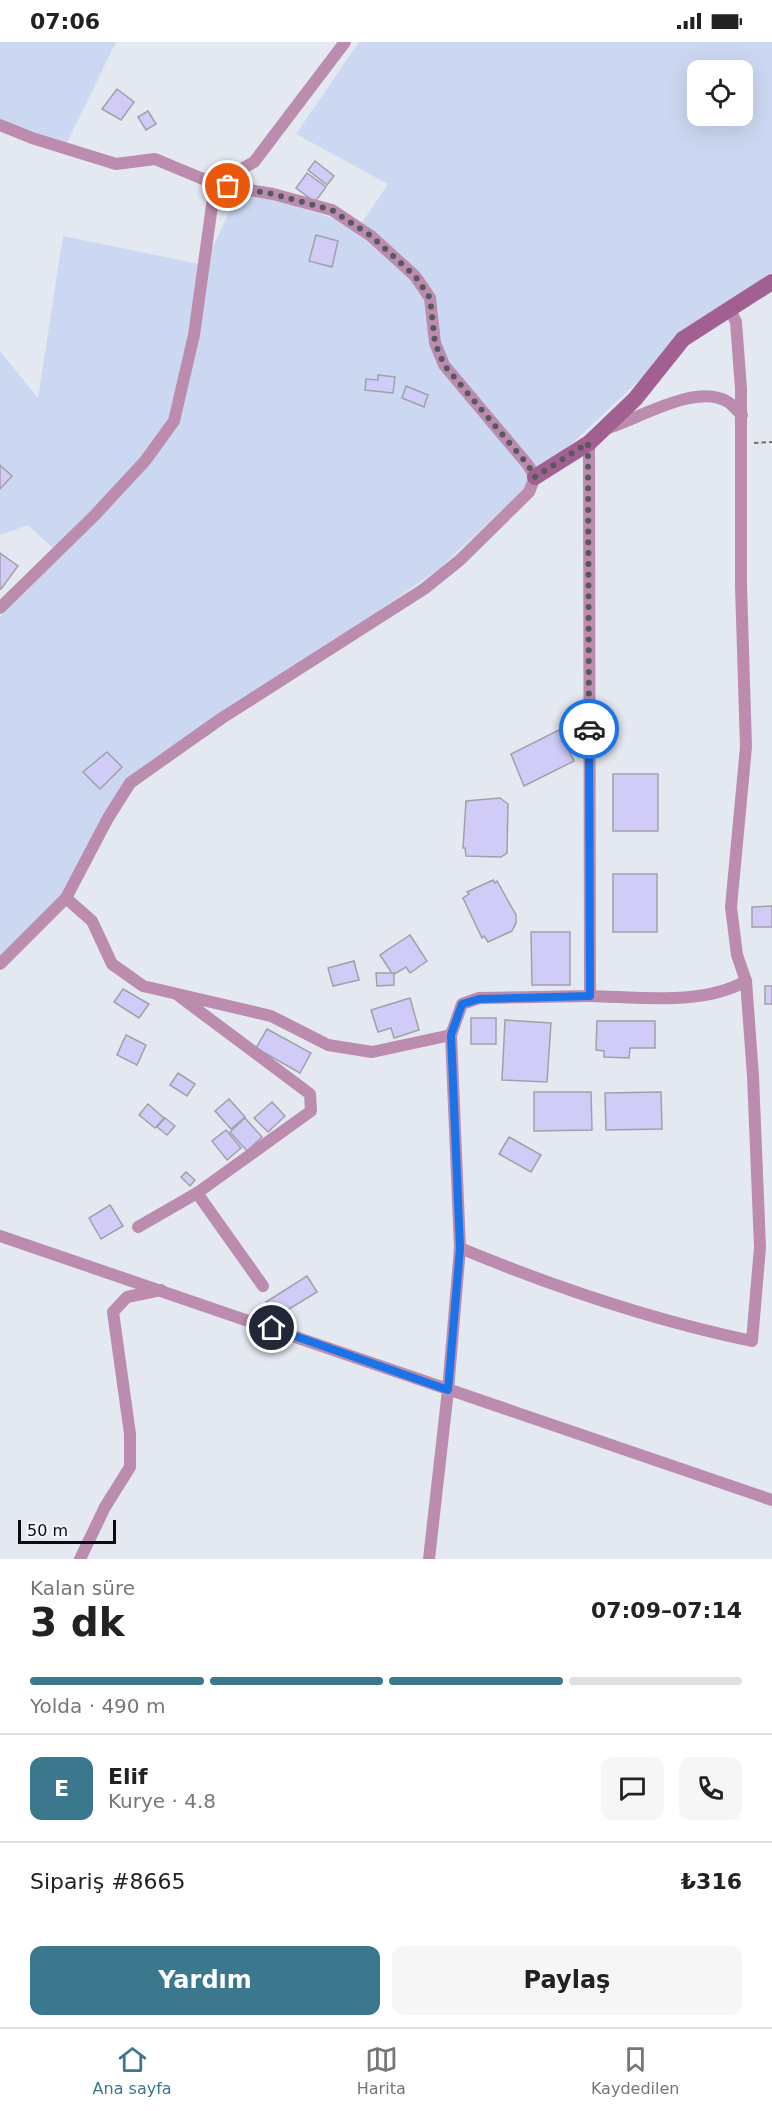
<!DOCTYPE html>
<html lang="tr">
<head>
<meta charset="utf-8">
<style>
  body { margin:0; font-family:"DejaVu Sans",sans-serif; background:#f6f6f6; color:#222; height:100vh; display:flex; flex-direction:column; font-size:22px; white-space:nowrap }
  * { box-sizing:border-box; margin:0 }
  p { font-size:20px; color:#767676 }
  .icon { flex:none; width:33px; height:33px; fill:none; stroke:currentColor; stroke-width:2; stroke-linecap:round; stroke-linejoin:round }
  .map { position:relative; height:1517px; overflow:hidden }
  .details { display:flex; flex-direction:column; background:#fff; flex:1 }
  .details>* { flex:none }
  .controls { position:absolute; left:687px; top:18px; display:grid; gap:12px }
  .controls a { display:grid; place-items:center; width:66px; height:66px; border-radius:12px; background:#fff; box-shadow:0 6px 24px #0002; font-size:30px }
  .scale { position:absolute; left:18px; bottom:15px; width:98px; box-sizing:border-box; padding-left:6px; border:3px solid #0b0c0f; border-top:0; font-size:16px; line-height:21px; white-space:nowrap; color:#0b0c0f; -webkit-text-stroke:4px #f1f5fd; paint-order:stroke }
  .pin { position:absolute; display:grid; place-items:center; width:51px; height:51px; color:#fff; margin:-26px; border:3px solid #fff; border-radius:50%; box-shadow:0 2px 6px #0007 }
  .courier { position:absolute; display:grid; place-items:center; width:60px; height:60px; margin:-30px; border:4px solid #1a73e8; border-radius:50%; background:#fff; color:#222; box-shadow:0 2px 8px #0007 }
  .summary em { font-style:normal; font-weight:600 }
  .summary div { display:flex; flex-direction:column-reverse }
  .summary { display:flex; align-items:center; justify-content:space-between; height:102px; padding:0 30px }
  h1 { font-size:39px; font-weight:600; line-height:45px }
  .bar { display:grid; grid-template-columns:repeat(4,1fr); gap:9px 6px; align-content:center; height:72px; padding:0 30px }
  .bar i { height:8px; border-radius:4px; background:#e0e0e0 }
  .bar .current { background:#3b788e }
  .bar p { grid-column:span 4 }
  .line { display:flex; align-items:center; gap:15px; padding:0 30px; border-top:2px solid #e0e0e0 }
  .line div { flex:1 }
  .round { display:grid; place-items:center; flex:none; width:63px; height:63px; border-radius:12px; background:#f6f6f6 }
  .cta { display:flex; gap:12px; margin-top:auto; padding:12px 30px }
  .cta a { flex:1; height:69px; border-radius:12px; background:#3b788e; color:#fff; font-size:24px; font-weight:600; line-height:69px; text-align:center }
  .cta a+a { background:#f6f6f6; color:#222 }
  .status { display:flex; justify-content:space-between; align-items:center; height:42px; padding:0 30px; background:#fff; direction:ltr }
  .status svg { height:16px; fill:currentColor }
  .tabs { display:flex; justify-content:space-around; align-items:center; height:84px; border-top:2px solid #e0e0e0; background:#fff; font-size:16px; color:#767676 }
  .tabs a { display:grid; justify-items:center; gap:3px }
  .tabs .current { color:#3b788e }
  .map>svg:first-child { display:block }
</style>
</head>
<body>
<div class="status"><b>07:06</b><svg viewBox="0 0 49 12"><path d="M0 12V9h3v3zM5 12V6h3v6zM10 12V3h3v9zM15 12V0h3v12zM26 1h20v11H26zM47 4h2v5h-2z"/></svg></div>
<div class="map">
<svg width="772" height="1517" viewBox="0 0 772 1517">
  <rect width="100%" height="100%" fill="#e4e8f0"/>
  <!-- green -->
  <g fill="#ccd8f2" fill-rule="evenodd">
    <path d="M 0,0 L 116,0 L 64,107 L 0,80 Z"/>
    <path d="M 359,0 L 772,0 L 772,231 L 683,297 L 440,526 L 141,735 L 66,856 L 0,918 L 0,575 L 57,510 L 28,483 L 0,493 L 0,309 L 38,356 L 63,194 L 204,223 L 241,146 L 359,185 L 388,142 L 296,92 ZM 698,28 L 742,28 L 742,74 L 698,74 Z"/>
  </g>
  <!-- building -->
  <g fill="#d1ccf7" stroke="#a1a0a9" stroke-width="1.5">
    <path d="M 117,47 L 134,60 L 121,78 L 102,67 Z"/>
    <path d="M 148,69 L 156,82 L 146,88 L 138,75 Z"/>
    <path d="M 315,119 L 334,134 L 327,143 L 308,128 Z"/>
    <path d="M 307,131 L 326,145 L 315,160 L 296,146 Z"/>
    <path d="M 316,193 L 338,199 L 332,225 L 309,219 Z"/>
    <path d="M 378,333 L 395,335 L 393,351 L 365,348 L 366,337 L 378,338 Z"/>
    <path d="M 406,344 L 428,353 L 424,365 L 402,356 Z"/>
    <path d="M 0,423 L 12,434 L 0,447 Z"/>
    <path d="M 0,511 L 18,524 L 1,547 L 0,547 Z"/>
    <path d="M 559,688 L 574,719 L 524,744 L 511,712 Z"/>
    <path d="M 107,710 L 122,725 L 100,747 L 83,730 Z"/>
    <rect x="613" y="732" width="45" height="57"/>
    <path d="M 500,756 L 508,762 L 507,811 L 501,815 L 466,814 L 465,806 L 463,806 L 466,759 Z"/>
    <rect x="613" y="832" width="44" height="58"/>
    <path d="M 493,838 L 495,841 L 497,839 L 516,873 L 516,881 L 512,889 L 488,900 L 484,894 L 482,896 L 463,856 L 469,852 L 467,850 Z"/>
    <path d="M 772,864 L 772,885 L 752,885 L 752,865 Z"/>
    <path d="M 531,890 L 570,890 L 570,943 L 532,943 Z"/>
    <path d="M 410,893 L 427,919 L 410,931 L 406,925 L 393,933 L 380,913 Z"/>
    <path d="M 354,919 L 359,938 L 333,944 L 328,926 Z"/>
    <path d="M 376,931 L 394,931 L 394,943 L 377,944 Z"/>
    <rect x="765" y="944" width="7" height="18"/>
    <path d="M 123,947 L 149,962 L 139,976 L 114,960 Z"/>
    <path d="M 410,956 L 419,988 L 394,996 L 391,986 L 378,990 L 371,968 Z"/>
    <rect x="471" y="976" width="25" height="26"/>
    <path d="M 505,978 L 551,981 L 547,1040 L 502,1038 Z"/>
    <path d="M 597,979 L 655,979 L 655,1006 L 630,1006 L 629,1016 L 604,1015 L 604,1009 L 596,1008 Z"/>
    <path d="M 267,987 L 311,1011 L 300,1031 L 256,1006 Z"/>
    <path d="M 126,993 L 146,1003 L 137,1023 L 117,1013 Z"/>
    <path d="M 178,1031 L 195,1042 L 187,1054 L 170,1043 Z"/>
    <path d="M 534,1050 L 591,1050 L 592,1088 L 534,1089 Z"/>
    <path d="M 661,1050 L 662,1087 L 606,1088 L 605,1051 Z"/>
    <path d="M 229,1057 L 245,1075 L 231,1087 L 215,1069 Z"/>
    <path d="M 272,1060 L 285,1074 L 268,1090 L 254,1076 Z"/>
    <path d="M 148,1062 L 164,1076 L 155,1086 L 139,1073 Z"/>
    <path d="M 165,1076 L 175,1084 L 167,1093 L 157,1085 Z"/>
    <path d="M 245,1076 L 262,1095 L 247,1109 L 230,1090 Z"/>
    <path d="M 226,1088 L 241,1106 L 227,1118 L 212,1099 Z"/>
    <path d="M 509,1095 L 541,1113 L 531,1130 L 499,1112 Z"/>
    <path d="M 186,1130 L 195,1138 L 190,1144 L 181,1135 Z"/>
    <path d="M 110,1163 L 123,1184 L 101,1197 L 89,1176 Z"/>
    <path d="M 307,1234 L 317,1250 L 276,1275 L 266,1260 Z"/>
  </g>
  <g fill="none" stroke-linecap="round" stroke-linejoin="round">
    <!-- path -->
    <path stroke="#6f7176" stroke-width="2" stroke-dasharray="4.5 3" stroke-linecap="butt" d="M 754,401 L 772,400"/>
    <!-- street -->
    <g stroke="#bb8cae" stroke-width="12">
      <path d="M 0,83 L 32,96 L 116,122 L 155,117 L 215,142 L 273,152 L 332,168 L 371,194 L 415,234 L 430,256 L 435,301 L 444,323 L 528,423 L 535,435 L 529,450 L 460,518 L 424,547 L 222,676 L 130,741 L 108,776 L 66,856 L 0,922"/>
      <path d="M 605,387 C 637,378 696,340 728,360 C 733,363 737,369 742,373"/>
      <path d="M 0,566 L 94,474 L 145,419 L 174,379 L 194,293 L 215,142 L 254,120 L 345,0"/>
      <path d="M 66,856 L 92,879 L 112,922 L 143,944 L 271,974 L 328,1003 L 372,1010 L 451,993"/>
      <path d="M 179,954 L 310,1052 L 311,1069 L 197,1151 L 263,1244"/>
      <path d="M 590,954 C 639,955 702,964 746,939"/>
      <path d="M 138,1185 L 197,1151"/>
      <path d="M 0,1194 L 772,1458"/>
      <path d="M 460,1206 C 554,1245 652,1278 752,1299 L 760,1205 L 753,1034 L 746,939 L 737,913 L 731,865 L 746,705 L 741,544 L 741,347 L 736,280 L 729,266"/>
      <path d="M 80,1517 L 105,1465 L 130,1425 L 130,1392 L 113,1270 L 127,1255 L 161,1248"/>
      <path d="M 429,1517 L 448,1348 L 460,1206 L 451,993 L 462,962 L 479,956 L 590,954 L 589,401"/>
    </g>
    <!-- secondary -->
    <path stroke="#a25f91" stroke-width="16" d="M 535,435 L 589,401 L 635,357 L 683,297 L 772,240"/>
  </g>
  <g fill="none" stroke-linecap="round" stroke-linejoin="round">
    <!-- done -->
    <path stroke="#57595e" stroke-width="6" stroke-dasharray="0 10.8" d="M 228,144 L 273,152 L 332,168 L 371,194 L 415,234 L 430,256 L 435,301 L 444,323 L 528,423 L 535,435 L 588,401 L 589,687"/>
    <!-- route -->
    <path stroke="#1a73e8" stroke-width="8" d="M 272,1286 L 448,1348 L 460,1206 L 451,993 L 462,962 L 479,957 L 590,954 L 589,687"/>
  </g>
</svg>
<div class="controls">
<a><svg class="icon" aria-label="locate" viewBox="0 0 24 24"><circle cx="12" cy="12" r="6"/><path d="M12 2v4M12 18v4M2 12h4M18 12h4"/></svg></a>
</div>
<div class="scale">50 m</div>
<div class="pin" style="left:228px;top:144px;background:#ea580c"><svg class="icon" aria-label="bag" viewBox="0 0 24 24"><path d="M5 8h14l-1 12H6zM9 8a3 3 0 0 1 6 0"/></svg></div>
<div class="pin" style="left:272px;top:1286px;background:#1f2937"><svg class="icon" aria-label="home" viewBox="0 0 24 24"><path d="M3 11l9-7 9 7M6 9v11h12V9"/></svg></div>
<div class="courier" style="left:589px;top:687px"><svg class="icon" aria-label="car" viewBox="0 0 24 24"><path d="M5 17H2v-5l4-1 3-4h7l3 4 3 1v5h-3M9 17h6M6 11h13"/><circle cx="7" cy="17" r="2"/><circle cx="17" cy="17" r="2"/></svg></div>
</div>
<section class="details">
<div class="summary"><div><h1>3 dk</h1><p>Kalan süre</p></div><em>07:09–07:14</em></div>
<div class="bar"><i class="current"></i><i class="current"></i><i class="current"></i><i></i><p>Yolda · 490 m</p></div>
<div class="line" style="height:108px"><b class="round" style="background:#3b788e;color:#fff">E</b><div><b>Elif</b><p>Kurye · 4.8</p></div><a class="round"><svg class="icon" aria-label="chat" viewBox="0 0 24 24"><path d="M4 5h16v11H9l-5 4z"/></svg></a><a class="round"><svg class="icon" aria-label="phone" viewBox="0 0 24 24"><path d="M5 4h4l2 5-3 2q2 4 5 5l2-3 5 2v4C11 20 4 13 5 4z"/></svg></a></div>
<div class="line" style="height:78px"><div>Sipariş #8665</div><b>₺316</b></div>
<div class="cta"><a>Yardım</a><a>Paylaş</a></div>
</section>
<nav class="tabs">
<a class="current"><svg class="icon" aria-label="home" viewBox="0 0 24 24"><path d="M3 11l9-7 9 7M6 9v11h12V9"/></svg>Ana sayfa</a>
<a><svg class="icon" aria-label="map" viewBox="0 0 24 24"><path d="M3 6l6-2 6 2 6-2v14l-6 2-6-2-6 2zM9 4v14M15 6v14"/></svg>Harita</a>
<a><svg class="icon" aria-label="saved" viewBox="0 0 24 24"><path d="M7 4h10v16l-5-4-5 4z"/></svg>Kaydedilen</a>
</nav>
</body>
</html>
